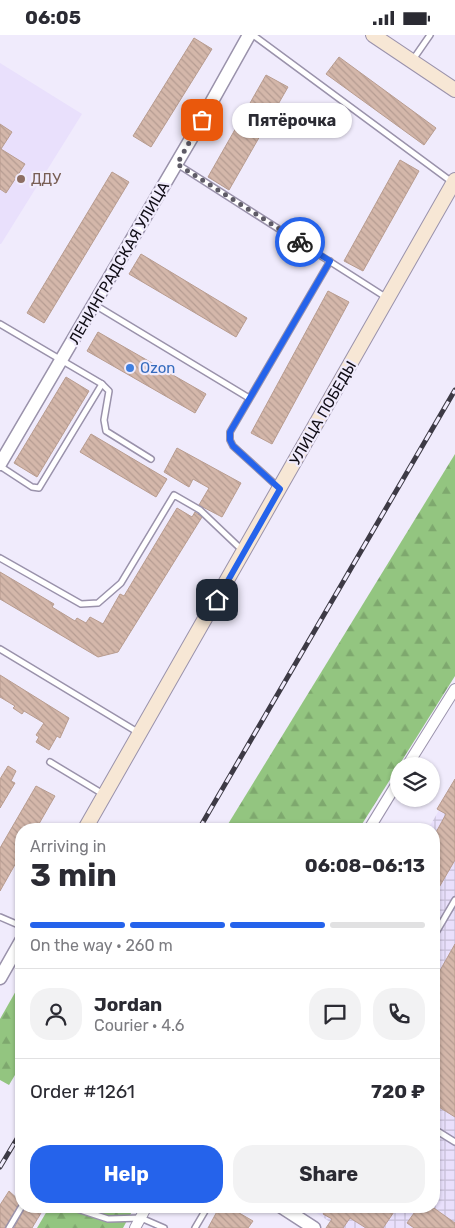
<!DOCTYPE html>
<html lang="en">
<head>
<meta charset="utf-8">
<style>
  body { margin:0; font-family:Rubik,sans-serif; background:#f2f2f3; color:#2b2b33; height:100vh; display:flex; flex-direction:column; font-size:19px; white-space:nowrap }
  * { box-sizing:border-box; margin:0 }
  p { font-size:16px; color:#7c7c81 }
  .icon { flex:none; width:28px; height:28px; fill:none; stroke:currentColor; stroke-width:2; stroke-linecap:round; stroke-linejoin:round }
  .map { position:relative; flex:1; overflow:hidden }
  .panel { position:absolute; left:15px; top:788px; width:425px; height:390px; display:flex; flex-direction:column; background:#fff; border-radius:20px; box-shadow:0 1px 4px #0004 }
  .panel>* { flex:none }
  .fabs { position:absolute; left:390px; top:722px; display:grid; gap:10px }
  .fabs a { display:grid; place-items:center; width:50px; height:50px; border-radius:50%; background:#fff; box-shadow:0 1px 4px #0004; font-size:25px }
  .pin { position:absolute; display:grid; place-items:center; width:42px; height:42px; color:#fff; margin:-21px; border-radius:10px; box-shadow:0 2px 8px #0006 }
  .courier { position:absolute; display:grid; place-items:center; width:50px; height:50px; margin:-25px; border:4px solid #2563eb; border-radius:50%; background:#fff; color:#222; box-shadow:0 1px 6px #0007 }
  .bubble { position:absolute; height:35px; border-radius:18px; background:#fff; box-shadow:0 1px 4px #0004; font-size:16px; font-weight:700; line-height:35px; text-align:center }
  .headline em { font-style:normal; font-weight:700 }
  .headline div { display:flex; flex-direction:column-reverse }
  .headline { display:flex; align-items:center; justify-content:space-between; height:85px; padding:0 15px }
  h1 { font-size:32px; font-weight:700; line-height:38px }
  .bar { display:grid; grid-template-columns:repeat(4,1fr); gap:8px 5px; align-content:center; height:60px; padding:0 15px }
  .bar i { height:6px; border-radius:4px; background:#e1e1e2 }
  .bar .on { background:#2563eb }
  .bar p { grid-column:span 4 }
  .line { display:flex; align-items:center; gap:12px; padding:0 15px; border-top:1px solid #e1e1e2 }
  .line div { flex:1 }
  .round { display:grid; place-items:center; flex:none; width:52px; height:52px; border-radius:20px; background:#f2f2f3 }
  .cta { display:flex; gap:10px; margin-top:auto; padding:10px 15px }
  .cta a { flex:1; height:58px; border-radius:20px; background:#2563eb; color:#fff; font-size:20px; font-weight:700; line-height:58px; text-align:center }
  .cta a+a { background:#f2f2f3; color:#2b2b33 }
  .status { display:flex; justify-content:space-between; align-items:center; height:35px; padding:0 25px; background:#fff; direction:ltr }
  .status svg { height:14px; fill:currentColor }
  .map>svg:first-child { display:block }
</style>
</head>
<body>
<div class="status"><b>06:05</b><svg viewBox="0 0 49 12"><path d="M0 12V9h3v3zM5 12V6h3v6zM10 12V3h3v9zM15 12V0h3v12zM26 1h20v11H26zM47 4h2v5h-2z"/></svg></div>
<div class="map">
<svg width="455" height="1193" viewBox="0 0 455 1193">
  <defs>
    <pattern id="industrial-grid" width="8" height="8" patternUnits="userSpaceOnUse" patternTransform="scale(1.25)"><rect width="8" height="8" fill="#e9e0fc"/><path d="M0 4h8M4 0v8" fill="none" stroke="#c7bfd7"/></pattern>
    <pattern id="forest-firs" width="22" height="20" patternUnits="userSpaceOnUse" patternTransform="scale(1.25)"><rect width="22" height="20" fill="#93c580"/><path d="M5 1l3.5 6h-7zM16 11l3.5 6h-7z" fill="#7ea86e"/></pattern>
    <pattern id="building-back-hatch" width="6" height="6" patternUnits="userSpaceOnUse" patternTransform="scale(1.25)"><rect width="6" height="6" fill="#d4b7aa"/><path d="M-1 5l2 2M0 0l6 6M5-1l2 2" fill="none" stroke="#b59c92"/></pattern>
  </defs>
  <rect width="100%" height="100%" fill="#f0ebfc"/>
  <!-- built -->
  <path fill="#e9e0fc" d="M 0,28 L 82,79 L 1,209 L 0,209 Z"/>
  <!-- industrial -->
  <path fill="url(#industrial-grid)" d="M 455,748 L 455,1193 L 339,1193 L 306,1171 L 434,1171 L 434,794 L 428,794 Z"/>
  <!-- forest -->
  <g fill="url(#forest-firs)">
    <path d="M 455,419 L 455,641 L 359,794 L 225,794 Z"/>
    <path d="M 21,947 L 21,1030 L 9,1050 L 0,1045 L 0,984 Z"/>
    <path d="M 48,1171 L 135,1171 L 123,1193 L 37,1193 L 47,1176 Z"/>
  </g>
  <!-- building -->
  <g fill="url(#building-back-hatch)" stroke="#b89c8f">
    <path d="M 194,3 L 212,14 L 151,112 L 133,101 Z"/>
    <path d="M 339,22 L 436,93 L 424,110 L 326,39 Z"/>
    <path d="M 266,40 L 288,52 L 229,155 L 208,142 Z"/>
    <path d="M 0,89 L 12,97 L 1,114 L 25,129 L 6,158 L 0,154 Z"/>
    <path d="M 400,125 L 419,136 L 363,236 L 344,226 Z"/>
    <path d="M 112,137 L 129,147 L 44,288 L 27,278 Z"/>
    <path d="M 141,219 L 247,283 L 236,302 L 129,239 Z"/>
    <path d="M 328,256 L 349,267 L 272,409 L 251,398 Z"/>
    <path d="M 98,297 L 206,359 L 195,378 L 87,316 Z"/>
    <path d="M 66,342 L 89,356 L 37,442 L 14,428 Z"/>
    <path d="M 91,399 L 167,444 L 156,462 L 80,417 Z"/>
    <path d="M 177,413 L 241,448 L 222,482 L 199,470 L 209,453 L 193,444 L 189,452 L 164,437 Z"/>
    <path d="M 177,473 L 192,482 L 195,477 L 202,482 L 118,617 L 98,622 L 0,564 L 0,537 L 54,569 L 52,572 L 75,586 L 77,583 L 86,588 L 90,582 L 103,589 L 120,559 L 124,561 Z"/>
    <path d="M 0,640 L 69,683 L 60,703 L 57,701 L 49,715 L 36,707 L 39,702 L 36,700 L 44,688 L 24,676 L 22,679 L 13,673 L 15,671 L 0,662 Z"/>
    <path d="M 8,731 L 16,736 L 11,746 L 15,748 L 0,773 L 0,744 Z"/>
    <path d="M 455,744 L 455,825 L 434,861 L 434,801 L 446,779 L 437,774 Z"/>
    <path d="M 36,751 L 55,761 L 36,794 L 21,794 L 21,819 L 0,856 L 0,813 Z"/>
    <path d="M 455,909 L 455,1082 L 434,1069 L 434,946 Z"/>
    <path d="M 9,1156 L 21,1167 L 5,1193 L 0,1193 L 0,1170 Z"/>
    <path d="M 26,1171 L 41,1178 L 32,1193 L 14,1193 Z"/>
    <path d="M 220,1171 L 227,1171 L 253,1186 L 248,1193 L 208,1193 Z"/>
    <path d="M 328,1171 L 398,1171 L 383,1193 L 366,1193 L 350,1183 L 343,1193 L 326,1193 L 332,1184 L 323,1179 Z"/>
    <path d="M 419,1171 L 431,1171 L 455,1188 L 455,1193 L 414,1193 L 407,1188 Z"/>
  </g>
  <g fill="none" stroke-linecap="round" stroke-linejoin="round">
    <defs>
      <g id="service">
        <path d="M 253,0 L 452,147"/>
        <path d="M 412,26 L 430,0"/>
        <path d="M 177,129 L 387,263"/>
        <path d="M 95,270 L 249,363"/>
        <path d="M 0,289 L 102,349 L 39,453 L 32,452 L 0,431"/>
        <path d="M 102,349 L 109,356 L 104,385 L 106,396 L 151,424"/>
        <path d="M 278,452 L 233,411 L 230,405 L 230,397 L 330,226"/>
        <path d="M 0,523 L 81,569 L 98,568 L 121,548 L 174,460 L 200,475 L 242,515"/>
        <path d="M 0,614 L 139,698"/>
        <path d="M 50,727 L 103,759"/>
        <path d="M 0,882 L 21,891"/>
        <path d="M 434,901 L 455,865"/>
        <path d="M 434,1094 L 455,1107"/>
        <path d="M 68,1171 L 108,1184 L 141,1183 L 164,1193"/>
        <path d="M 9,1193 L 22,1171"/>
        <path d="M 195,1193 L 208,1171"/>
      </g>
      <g id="minor">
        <path d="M 407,731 L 455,654"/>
        <path d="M 369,794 L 399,745"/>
        <path d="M 135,1193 L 147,1171"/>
      </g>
      <g id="tertiary">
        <path d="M 0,429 L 192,102 L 249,0"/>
        <path d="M 0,943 L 21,906"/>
        <path d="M 280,1171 L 314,1193"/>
      </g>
      <g id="secondary">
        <path d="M 373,0 L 455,55"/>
        <path d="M 85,794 L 455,145"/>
      </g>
    </defs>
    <!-- service casing -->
    <use href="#service" stroke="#9a92ab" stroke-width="8"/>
    <!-- minor casing -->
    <use href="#minor" stroke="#9a92ab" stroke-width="12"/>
    <!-- tertiary casing -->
    <use href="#tertiary" stroke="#9a92ab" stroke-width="15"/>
    <!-- secondary casing -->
    <use href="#secondary" stroke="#9a92ab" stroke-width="16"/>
    <!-- service -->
    <use href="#service" stroke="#fff" stroke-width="5"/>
    <!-- minor -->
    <use href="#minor" stroke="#fff" stroke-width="10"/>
    <!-- tertiary -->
    <use href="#tertiary" stroke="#fff" stroke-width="12"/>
    <!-- secondary -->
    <use href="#secondary" stroke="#f7e7d5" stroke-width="14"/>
    <defs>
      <g id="rail">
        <path d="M 199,794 L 455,355"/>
        <path d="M 0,1132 L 21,1097"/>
      </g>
    </defs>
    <!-- rail casing -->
    <use href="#rail" stroke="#3d3a45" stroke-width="5"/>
    <!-- rail -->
    <use href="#rail" stroke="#f0ebfc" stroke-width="3" stroke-dasharray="9" stroke-linecap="butt"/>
  </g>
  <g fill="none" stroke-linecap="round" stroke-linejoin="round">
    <!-- done -->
    <path stroke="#5e5b66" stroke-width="5" stroke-dasharray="0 9" d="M 202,85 L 177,129 L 300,207"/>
    <!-- route -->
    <path stroke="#2563eb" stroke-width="6" d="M 217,565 L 280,454 L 233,411 L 230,405 L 230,397 L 330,226 L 300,207"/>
  </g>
  <!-- markers -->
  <circle fill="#8d6e63" stroke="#f0ebfc" stroke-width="2" cx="21" cy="144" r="5"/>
  <circle fill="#3f7fe0" stroke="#f0ebfc" stroke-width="2" cx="130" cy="333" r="5"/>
  <g text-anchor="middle" stroke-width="4.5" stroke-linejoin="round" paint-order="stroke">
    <!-- education labels -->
    <g font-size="15" fill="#785e54" stroke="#f0ebfc" text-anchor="start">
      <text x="31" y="149">ДДУ</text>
    </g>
    <!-- street labels -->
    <g font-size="15" fill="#100d16" stroke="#f0ebfc">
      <text transform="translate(119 228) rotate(-60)" y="5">ЛЕНИНГРАДСКАЯ УЛИЦА</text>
      <text transform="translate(323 378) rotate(-60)" y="5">УЛИЦА ПОБЕДЫ</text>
    </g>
    <!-- shop labels -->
    <g font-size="15" fill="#366cbe" stroke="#f0ebfc" text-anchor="start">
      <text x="140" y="338">Ozon</text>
    </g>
  </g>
</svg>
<div class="fabs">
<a><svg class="icon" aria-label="layers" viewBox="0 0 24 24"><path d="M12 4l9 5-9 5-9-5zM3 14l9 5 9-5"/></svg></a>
</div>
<div class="pin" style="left:202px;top:85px;background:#ea580c"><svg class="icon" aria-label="bag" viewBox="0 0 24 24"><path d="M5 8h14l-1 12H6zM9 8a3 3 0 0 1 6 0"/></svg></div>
<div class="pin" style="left:217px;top:565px;background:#1f2937"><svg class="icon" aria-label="home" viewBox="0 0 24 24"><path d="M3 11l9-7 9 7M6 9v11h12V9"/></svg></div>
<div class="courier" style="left:300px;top:207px"><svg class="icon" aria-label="bike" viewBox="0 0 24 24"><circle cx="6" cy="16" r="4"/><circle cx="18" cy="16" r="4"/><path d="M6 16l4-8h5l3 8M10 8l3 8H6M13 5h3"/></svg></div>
<div class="bubble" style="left:232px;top:68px;width:120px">Пятёрочка</div>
<section class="panel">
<div class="headline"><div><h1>3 min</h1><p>Arriving in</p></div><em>06:08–06:13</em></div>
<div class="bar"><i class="on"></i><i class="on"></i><i class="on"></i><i></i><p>On the way · 260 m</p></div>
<div class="line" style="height:90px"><a class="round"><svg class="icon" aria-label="person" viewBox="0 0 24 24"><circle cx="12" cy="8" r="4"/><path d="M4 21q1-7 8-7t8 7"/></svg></a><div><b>Jordan</b><p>Courier · 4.6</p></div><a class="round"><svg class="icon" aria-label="chat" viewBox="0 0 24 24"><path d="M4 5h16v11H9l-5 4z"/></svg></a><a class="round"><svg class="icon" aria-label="phone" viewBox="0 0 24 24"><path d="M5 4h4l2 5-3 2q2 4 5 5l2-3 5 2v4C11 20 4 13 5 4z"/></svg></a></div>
<div class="line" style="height:65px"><div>Order #1261</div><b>720 ₽</b></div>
<div class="cta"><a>Help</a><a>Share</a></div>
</section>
</div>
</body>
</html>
